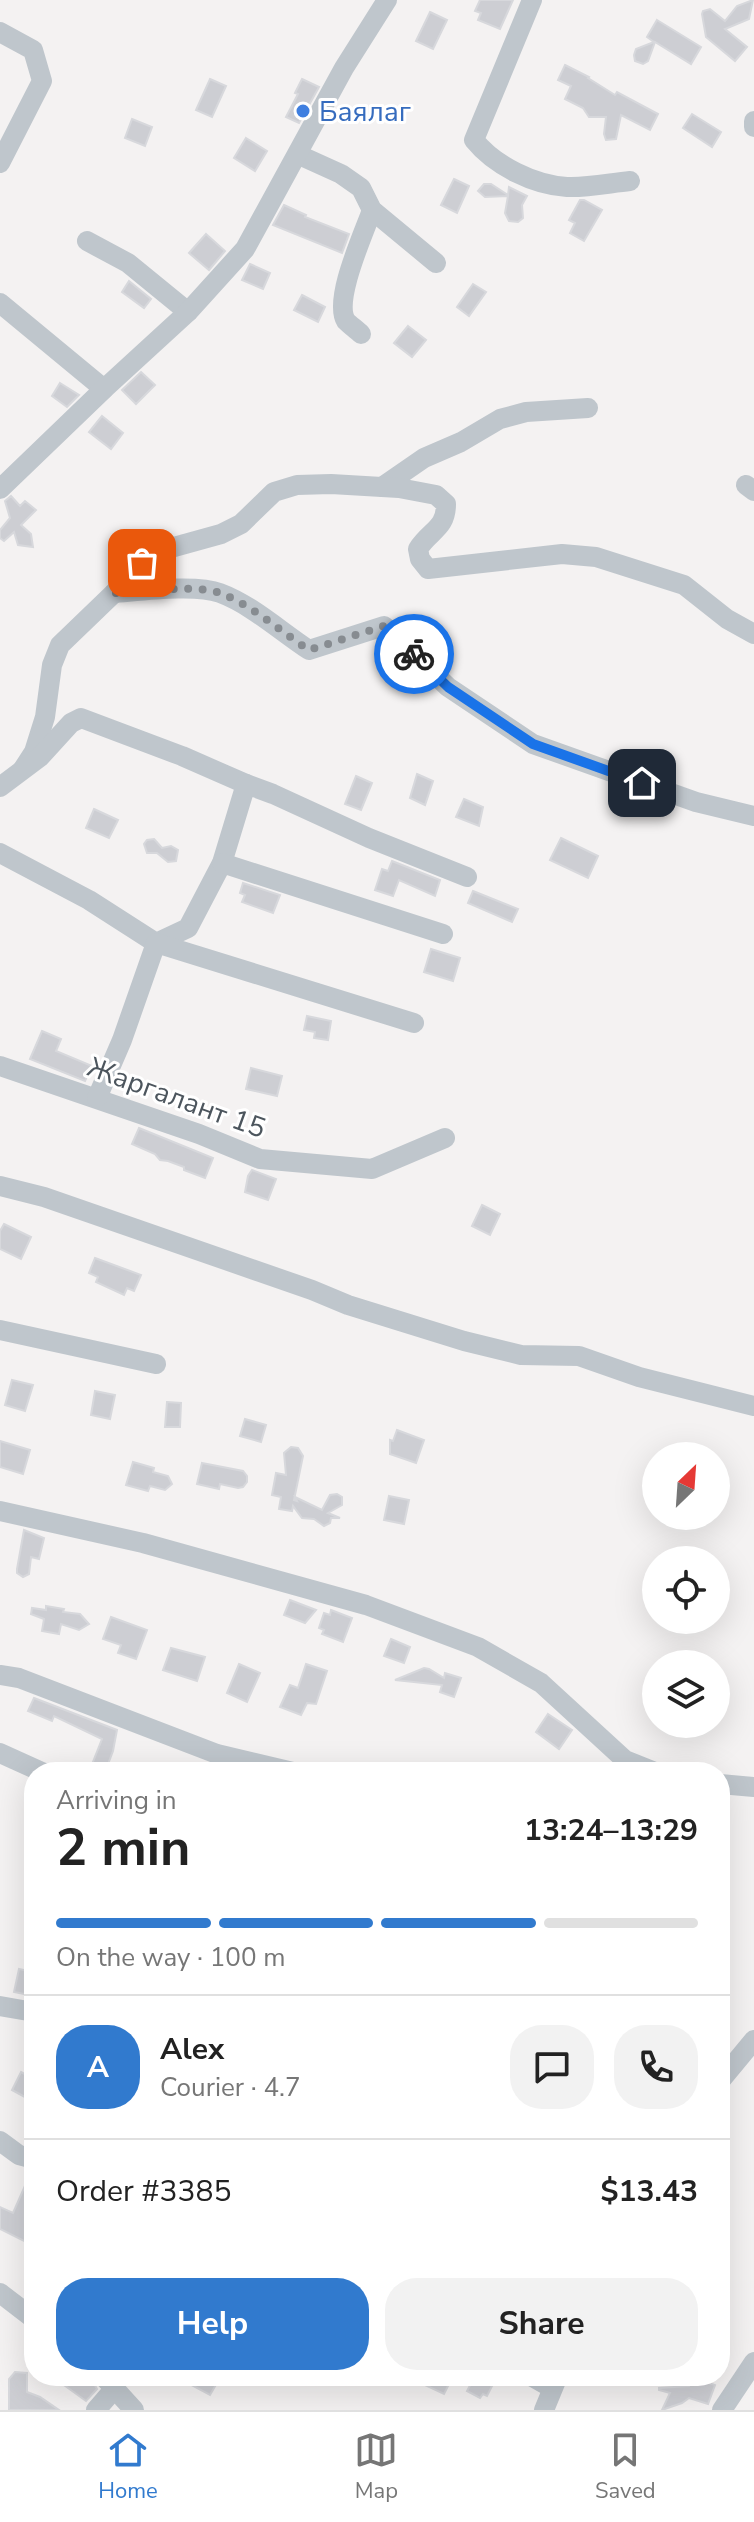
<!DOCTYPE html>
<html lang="en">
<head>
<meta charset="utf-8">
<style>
  body { margin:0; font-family:"Nunito Sans",sans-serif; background:#f2f2f2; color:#222; height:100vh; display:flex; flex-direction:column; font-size:30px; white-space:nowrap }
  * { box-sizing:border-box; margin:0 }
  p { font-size:26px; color:#767676 }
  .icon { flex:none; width:44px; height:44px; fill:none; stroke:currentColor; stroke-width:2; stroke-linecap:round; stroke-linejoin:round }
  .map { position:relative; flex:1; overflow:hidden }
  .drawer { position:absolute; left:24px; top:1762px; width:706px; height:624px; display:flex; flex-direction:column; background:#fff; border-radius:32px; box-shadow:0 8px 32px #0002 }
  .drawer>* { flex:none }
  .needle { width:52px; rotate:25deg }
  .controls { position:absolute; left:642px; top:1442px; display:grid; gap:16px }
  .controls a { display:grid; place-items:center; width:88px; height:88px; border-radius:50%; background:#fff; box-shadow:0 8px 32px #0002; font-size:40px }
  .pin { position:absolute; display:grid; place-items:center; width:68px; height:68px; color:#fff; margin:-34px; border-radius:16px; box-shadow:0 4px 12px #0006 }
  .courier { position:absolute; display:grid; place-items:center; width:80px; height:80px; margin:-40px; border:6px solid #1a73e8; border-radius:50%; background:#fff; color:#222; box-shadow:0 2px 10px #0007 }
  .headline em { font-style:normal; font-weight:700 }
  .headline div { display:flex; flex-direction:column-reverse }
  .headline { display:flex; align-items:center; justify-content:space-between; height:136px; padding:0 32px }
  h1 { font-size:52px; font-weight:700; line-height:60px }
  .bar { display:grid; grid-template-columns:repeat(4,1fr); gap:12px 8px; align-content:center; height:96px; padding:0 32px }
  .bar i { height:10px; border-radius:6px; background:#e0e0e0 }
  .bar .selected { background:#317ace }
  .bar p { grid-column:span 4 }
  .line { display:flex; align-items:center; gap:20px; padding:0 32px; border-top:2px solid #e0e0e0 }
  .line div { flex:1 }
  .round { display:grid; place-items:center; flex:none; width:84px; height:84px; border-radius:32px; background:#f2f2f2 }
  .cta { display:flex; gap:16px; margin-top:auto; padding:16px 32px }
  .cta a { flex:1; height:92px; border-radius:32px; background:#317ace; color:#fff; font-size:32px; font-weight:700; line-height:92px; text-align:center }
  .cta a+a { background:#f2f2f2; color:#222 }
  .dock { display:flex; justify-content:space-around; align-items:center; height:112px; border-top:2px solid #e0e0e0; background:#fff; font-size:22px; color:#767676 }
  .dock a { display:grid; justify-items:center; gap:4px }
  .dock .selected { color:#317ace }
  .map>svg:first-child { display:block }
</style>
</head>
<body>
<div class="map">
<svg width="754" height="2410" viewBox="0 0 754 2410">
  <rect width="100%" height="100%" fill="#f4f2f2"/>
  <!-- building -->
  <g fill="#cdced3" stroke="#d7d8dc" stroke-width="2">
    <path d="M 480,0 L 513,0 L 500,29 L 478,20 L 481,13 L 475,11 Z"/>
    <path d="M 753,0 L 749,19 L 725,29 L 747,47 L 735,61 L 706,37 L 702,14 L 703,11 L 710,9 L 725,21 L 737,6 Z"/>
    <path d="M 430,12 L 447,20 L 433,49 L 416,41 Z"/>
    <path d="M 657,20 L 701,47 L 691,64 L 655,42 L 648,61 L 643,64 L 635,61 L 634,55 L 636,49 L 654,42 L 647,37 Z"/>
    <path d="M 565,65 L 589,77 L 588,78 L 615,95 L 617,92 L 658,114 L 650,130 L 621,115 L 616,139 L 606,140 L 604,134 L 606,117 L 589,117 L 583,108 L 565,99 L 571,86 L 558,80 Z"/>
    <path d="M 210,79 L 226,86 L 212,117 L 196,110 Z"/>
    <path d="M 302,79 L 319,87 L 299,123 L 286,117 L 298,94 L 295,93 Z"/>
    <path d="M 692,114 L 721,132 L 712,147 L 683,128 Z"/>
    <path d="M 132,119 L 152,127 L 145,146 L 125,138 Z"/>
    <path d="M 246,138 L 267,151 L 255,171 L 234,158 Z"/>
    <path d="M 454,179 L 469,186 L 457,213 L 441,205 Z"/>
    <path d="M 484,184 L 491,184 L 508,195 L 509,187 L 527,196 L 522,205 L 523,218 L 518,222 L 509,221 L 505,213 L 508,196 L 485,197 L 478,191 Z"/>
    <path d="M 580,200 L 584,200 L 602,210 L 584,241 L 570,233 L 575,223 L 569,220 Z"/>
    <path d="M 284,205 L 306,215 L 305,217 L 349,234 L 342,253 L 273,225 Z"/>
    <path d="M 206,234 L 225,251 L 209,270 L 189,253 Z"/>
    <path d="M 250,264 L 270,273 L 263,289 L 242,280 Z"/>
    <path d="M 129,281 L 151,299 L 144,308 L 122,292 Z"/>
    <path d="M 473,284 L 486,292 L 469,316 L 457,307 Z"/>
    <path d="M 302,295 L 325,307 L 318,322 L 294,310 Z"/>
    <path d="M 408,326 L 426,340 L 412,357 L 394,343 Z"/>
    <path d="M 141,372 L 155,385 L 136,404 L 122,390 Z"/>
    <path d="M 60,383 L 79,395 L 67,407 L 52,396 Z"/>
    <path d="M 102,416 L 123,433 L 111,449 L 89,432 Z"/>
    <path d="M 11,496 L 20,506 L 25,501 L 36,510 L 21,525 L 31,534 L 33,547 L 18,545 L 14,532 L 4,541 L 0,538 L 0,530 L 10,518 L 5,501 Z"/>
    <path d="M 417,774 L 433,781 L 425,805 L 410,798 Z"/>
    <path d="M 356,776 L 372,783 L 361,810 L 345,804 Z"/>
    <path d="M 464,799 L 483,807 L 479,826 L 456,817 Z"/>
    <path d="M 94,809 L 118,820 L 109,838 L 86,828 Z"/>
    <path d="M 561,838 L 598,856 L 588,878 L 550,860 Z"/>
    <path d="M 154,839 L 162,848 L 171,846 L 178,850 L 176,861 L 168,862 L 157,853 L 147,853 L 144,844 L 147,840 Z"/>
    <path d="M 392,861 L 440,880 L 435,896 L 399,880 L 393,896 L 375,890 L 382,869 L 388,871 Z"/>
    <path d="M 243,883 L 280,895 L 273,913 L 242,902 L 245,895 L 240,893 Z"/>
    <path d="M 473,891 L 518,909 L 512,922 L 468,903 Z"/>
    <path d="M 431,949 L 460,958 L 453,981 L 424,972 Z"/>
    <path d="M 307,1016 L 331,1021 L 328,1040 L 314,1038 L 315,1032 L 304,1030 Z"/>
    <path d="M 42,1031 L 61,1039 L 56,1051 L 92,1066 L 85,1081 L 30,1059 Z"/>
    <path d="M 251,1068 L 282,1076 L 277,1096 L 246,1089 Z"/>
    <path d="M 139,1128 L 213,1158 L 205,1178 L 184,1170 L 184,1167 L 168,1161 L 160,1160 L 155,1154 L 132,1144 Z"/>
    <path d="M 252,1170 L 276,1179 L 268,1200 L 245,1192 L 248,1176 Z"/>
    <path d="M 482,1205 L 500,1214 L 490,1235 L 472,1226 Z"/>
    <path d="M 4,1224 L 31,1237 L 21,1259 L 0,1249 L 0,1231 Z"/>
    <path d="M 95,1258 L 141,1275 L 134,1291 L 127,1288 L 124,1295 L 96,1282 L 98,1277 L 89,1273 Z"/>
    <path d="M 12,1380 L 33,1385 L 25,1411 L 5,1405 Z"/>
    <path d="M 95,1391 L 115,1395 L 110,1419 L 91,1415 Z"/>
    <path d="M 167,1402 L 181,1403 L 180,1427 L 165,1427 Z"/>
    <path d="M 245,1419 L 266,1425 L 261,1442 L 240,1436 Z"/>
    <path d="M 397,1430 L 424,1440 L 416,1463 L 390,1454 L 390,1440 L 393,1441 Z"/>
    <path d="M 0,1441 L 30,1450 L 23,1474 L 0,1467 Z"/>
    <path d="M 291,1447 L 298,1448 L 303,1456 L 294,1500 L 297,1501 L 295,1497 L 322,1510 L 330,1495 L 337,1494 L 342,1497 L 342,1505 L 328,1513 L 340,1518 L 331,1518 L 330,1523 L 324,1526 L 314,1519 L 302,1518 L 293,1506 L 292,1511 L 279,1509 L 281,1497 L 272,1495 L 276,1473 L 286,1475 L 284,1453 Z"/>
    <path d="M 133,1462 L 154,1468 L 153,1472 L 168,1476 L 172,1484 L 165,1490 L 150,1486 L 148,1491 L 126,1485 Z"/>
    <path d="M 202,1463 L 243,1471 L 247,1476 L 247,1482 L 243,1487 L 238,1488 L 220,1484 L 219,1489 L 197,1484 Z"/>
    <path d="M 389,1496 L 409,1500 L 404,1524 L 384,1520 Z"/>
    <path d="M 24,1530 L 44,1538 L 39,1559 L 31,1557 L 29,1574 L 23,1577 L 17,1573 L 17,1569 Z"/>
    <path d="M 290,1600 L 316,1610 L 305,1623 L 284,1615 Z"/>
    <path d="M 46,1606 L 64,1609 L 63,1612 L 80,1614 L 89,1624 L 79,1630 L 61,1624 L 59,1634 L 42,1631 L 44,1619 L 31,1614 L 32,1608 L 46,1610 Z"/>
    <path d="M 331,1610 L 352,1618 L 343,1642 L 322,1634 L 324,1630 L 319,1628 L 324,1613 L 330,1615 Z"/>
    <path d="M 111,1617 L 147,1630 L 136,1659 L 118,1653 L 121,1645 L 103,1639 Z"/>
    <path d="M 391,1639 L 410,1647 L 404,1663 L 384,1656 Z"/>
    <path d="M 171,1648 L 205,1657 L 197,1681 L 163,1670 Z"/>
    <path d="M 239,1664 L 260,1673 L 247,1702 L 227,1693 Z"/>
    <path d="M 306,1664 L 327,1671 L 316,1704 L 307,1703 L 301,1715 L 280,1707 L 290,1685 L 298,1688 Z"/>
    <path d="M 424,1668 L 429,1669 L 444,1678 L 445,1673 L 461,1678 L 454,1697 L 440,1692 L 442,1685 L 395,1680 Z"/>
    <path d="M 34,1698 L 117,1730 L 113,1751 L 105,1772 L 91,1767 L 102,1739 L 54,1716 L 52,1721 L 28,1711 Z"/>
    <path d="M 548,1714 L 572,1730 L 559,1749 L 536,1732 Z"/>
    <path d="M 19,1969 L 34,1972 L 34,1996 L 14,1992 Z"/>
    <path d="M 21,2072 L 34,2079 L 34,2102 L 12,2090 Z"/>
    <path d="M 24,2188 L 34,2216 L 34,2246 L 0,2229 L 0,2207 L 13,2213 Z"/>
    <path d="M 15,2372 L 27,2373 L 27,2392 L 40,2397 L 59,2410 L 9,2410 L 9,2379 Z"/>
    <path d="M 60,2376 L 90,2376 L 97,2389 L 86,2401 L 53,2377 L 63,2378 Z"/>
    <path d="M 175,2376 L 221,2376 L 210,2395 Z"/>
    <path d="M 406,2376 L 453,2376 L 444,2394 Z"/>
    <path d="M 475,2376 L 497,2376 L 487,2396 L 483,2394 L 480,2398 L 467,2391 Z"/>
    <path d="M 692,2377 L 715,2385 L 708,2404 L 689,2398 L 682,2403 L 662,2410 L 670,2393 L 659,2390 L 659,2388 L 689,2386 Z"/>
  </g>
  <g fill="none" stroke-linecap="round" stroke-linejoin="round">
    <!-- minor -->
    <g stroke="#bfc6cc" stroke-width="20">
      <path d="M 532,0 L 474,140 C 495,166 534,185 567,187 C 587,188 610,183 630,181"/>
      <path d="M 0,32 L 33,50 L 42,81 L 0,163"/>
      <path d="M 754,121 L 754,127"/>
      <path d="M 299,155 L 341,174 L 361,188 L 372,210 L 436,263"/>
      <path d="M 87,241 L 128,263 L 188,312"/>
      <path d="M 0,303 L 104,389"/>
      <path d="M 361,334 C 357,330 350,325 346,321 C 333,300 364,233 372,210"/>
      <path d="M 746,485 L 754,491"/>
      <path d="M 382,487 L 424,458 L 461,442 L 500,419 L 526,412 L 588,408"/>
      <path d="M 0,489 L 104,389 L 188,312 L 245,249 L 344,68 L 387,0"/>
      <path d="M 114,593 C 141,591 196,584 220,593 C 252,605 280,631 309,650 L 384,626 L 448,687 L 533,744 L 696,802 L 754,816"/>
      <path d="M 23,769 L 34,752 L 45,717 L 52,665 L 60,645 L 114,593 L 142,563 L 156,552 L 221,534 L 241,524 L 274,492 L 297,485 L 331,484 L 399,488 L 436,495 L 446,504 C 446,529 430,530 418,549 L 420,559 L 428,569 L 562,554 L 596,557 L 684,585 L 727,619 L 754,634"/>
      <path d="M 0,787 L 40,757 L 71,723 L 81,718 L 182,756 L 246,784"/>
      <path d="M 0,853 L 89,900 L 156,943 L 188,928 L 222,863 L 246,784 L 273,794 L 369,838 L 467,877"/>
      <path d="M 222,863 L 443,934"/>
      <path d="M 0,1066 L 199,1134 L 260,1159 L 372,1169 L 445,1138"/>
      <path d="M 97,1098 L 122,1040 L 156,943 L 414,1023"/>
      <path d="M 0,1186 L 44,1197 L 312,1290 L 348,1305 L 464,1341 L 521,1355 L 579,1356 L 639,1377 L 754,1406"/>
      <path d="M 0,1330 L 156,1364"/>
      <path d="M 0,1511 L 143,1543 L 366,1605 L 478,1647 L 541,1683 L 625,1760 L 655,1772"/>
      <path d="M 0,1675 L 19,1678 L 217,1754 L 293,1772"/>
      <path d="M 0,1753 L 42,1772"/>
      <path d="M 720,1784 L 754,1787"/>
      <path d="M 0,2006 L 34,2012"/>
      <path d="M 720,2081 L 754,2040"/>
      <path d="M 0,2141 L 19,2155 L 34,2159"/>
      <path d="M 0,2293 L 34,2319"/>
      <path d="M 103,2376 L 134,2410"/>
      <path d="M 531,2376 L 552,2388"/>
      <path d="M 96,2410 L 115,2388"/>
      <path d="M 544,2410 L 558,2376"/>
      <path d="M 722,2410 L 754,2362"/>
    </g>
  </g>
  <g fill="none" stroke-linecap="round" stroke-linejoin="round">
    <!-- done -->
    <path stroke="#878c91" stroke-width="8" stroke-dasharray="0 14.4" d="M 142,563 L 114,593 C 141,592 196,584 220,593 C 252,605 280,631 309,650 L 384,626 L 414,654"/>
    <!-- route -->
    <path stroke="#1a73e8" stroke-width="10" d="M 414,654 L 448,687 L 533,744 L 642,783"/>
  </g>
  <!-- markers -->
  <circle fill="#3f7fe0" stroke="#fff" stroke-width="3" cx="303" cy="111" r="8"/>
  <g text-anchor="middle" stroke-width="6" stroke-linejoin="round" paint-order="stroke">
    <!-- shop labels -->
    <g font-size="28" fill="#366cbe" stroke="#fff" text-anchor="start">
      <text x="319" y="121">Баялаг</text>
    </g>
    <!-- street labels -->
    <g font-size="28" fill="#4c555d" stroke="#fff">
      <text transform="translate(177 1097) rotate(20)" y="10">Жаргалант 15</text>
    </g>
  </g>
</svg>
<div class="controls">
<a><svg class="needle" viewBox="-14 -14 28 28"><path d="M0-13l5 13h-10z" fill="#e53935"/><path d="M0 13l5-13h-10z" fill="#767676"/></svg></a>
<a><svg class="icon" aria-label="locate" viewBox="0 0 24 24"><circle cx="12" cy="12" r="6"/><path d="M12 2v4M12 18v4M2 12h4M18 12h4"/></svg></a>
<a><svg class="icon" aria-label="layers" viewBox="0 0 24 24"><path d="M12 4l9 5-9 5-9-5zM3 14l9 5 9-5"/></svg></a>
</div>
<div class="pin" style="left:142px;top:563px;background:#ea580c"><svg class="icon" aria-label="bag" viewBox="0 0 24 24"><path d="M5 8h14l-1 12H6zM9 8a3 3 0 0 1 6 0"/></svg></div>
<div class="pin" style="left:642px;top:783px;background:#1f2937"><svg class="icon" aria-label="home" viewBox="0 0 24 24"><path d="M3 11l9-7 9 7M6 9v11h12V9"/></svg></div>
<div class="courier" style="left:414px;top:654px"><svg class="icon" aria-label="bike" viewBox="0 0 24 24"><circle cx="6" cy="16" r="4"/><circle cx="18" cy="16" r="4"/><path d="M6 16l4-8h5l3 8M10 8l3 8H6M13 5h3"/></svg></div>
<section class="drawer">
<div class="headline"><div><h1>2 min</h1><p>Arriving in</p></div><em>13:24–13:29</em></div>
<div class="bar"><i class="selected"></i><i class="selected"></i><i class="selected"></i><i></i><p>On the way · 100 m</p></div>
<div class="line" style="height:144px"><b class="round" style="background:#317ace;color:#fff">A</b><div><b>Alex</b><p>Courier · 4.7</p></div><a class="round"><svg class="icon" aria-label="chat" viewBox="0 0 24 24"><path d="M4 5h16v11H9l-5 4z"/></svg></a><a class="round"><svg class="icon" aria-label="phone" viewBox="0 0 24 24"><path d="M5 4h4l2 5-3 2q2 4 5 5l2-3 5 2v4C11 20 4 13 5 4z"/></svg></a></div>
<div class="line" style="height:104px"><div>Order #3385</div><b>$13.43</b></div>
<div class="cta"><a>Help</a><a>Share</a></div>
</section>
</div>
<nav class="dock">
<a class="selected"><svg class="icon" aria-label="home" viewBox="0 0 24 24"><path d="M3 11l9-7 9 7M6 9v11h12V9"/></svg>Home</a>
<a><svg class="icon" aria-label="map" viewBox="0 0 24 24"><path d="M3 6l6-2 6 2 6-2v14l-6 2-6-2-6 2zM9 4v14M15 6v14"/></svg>Map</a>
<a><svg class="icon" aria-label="saved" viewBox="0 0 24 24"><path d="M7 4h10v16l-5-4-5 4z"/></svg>Saved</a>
</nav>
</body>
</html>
